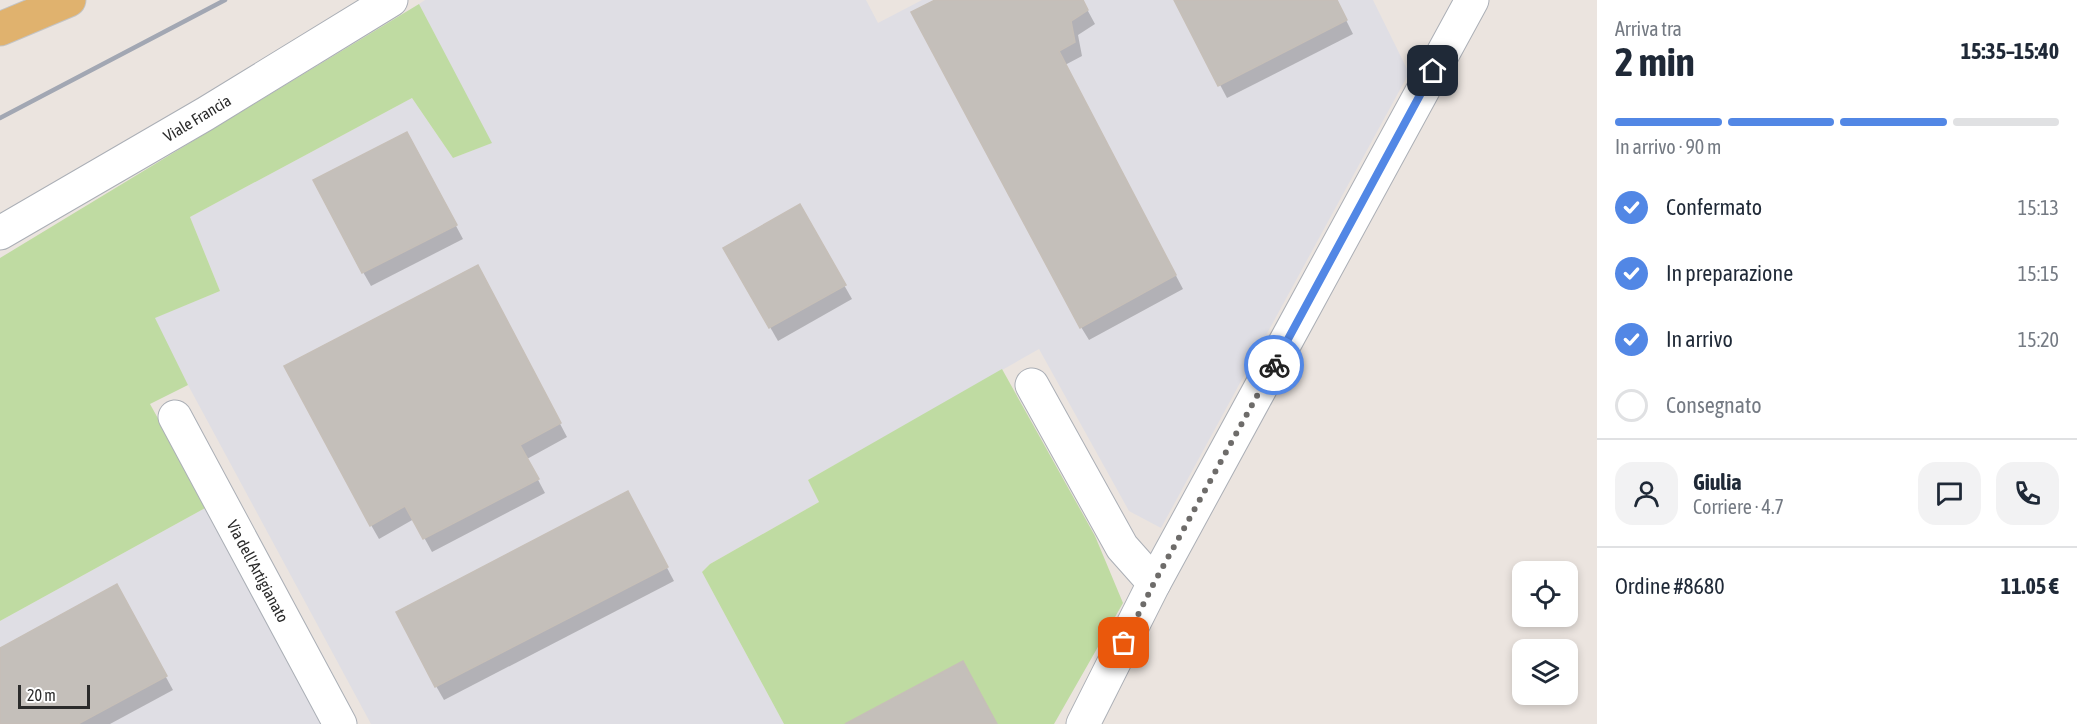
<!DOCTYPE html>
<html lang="it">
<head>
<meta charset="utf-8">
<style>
  body { margin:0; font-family:"Asap Condensed",sans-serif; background:#f2f2f3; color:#1f2937; height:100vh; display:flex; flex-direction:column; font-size:22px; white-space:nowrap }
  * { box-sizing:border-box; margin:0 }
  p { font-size:20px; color:#747a83 }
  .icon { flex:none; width:33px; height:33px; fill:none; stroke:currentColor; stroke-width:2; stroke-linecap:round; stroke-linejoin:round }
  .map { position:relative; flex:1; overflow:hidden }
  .sheet { display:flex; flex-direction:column; background:#fff; width:480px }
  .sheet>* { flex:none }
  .fabs { position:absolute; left:1512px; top:561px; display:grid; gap:12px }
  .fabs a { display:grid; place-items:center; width:66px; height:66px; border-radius:12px; background:#fff; box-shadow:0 3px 9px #0003; font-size:30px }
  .scale { position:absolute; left:18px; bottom:15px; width:72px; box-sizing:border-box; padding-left:6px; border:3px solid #2b2b2b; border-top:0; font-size:16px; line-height:21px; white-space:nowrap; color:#2b2b2b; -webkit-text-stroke:4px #fff; paint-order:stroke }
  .pin { position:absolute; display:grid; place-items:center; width:51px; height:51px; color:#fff; margin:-26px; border-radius:12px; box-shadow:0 3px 9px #0006 }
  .courier { position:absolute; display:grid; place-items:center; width:60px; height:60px; margin:-30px; border:4px solid #5287e5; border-radius:50%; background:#fff; color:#222; box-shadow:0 2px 8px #0007 }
  .head em { font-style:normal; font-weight:700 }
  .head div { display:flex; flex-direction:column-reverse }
  .head { display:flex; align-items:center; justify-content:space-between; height:102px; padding:0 18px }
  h1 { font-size:39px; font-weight:700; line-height:45px }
  .bar { display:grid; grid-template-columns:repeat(4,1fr); gap:9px 6px; align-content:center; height:72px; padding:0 18px }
  .bar i { height:8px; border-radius:4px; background:#e0e1e3 }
  .bar .current { background:#5287e5 }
  .bar p { grid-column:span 4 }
  .line { display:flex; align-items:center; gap:15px; padding:0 18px; border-top:2px solid #e0e1e3 }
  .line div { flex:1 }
  .round { display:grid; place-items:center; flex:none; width:63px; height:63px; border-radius:18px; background:#f2f2f3 }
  ol { padding:0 18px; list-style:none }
  li { display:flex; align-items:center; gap:18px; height:66px }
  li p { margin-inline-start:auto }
  li .icon { padding:6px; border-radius:50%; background:#5287e5; color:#fff; stroke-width:4 }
  li:last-child { color:#747a83 }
  li i { width:33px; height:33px; border:3px solid #e0e1e3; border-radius:50% }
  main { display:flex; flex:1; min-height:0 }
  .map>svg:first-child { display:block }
</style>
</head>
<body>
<main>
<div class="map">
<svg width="1597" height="724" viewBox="0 0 1597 724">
  <rect width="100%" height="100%" fill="#ebe4df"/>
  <!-- industrial -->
  <g fill="#dfdee4">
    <path d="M 425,0 L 866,0 L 878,23 L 922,0 L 1373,0 L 1409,73 L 1161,528 L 1129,511 L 1039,349 L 808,480 L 819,502 L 710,564 L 702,572 L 784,724 L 371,724 L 188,385 L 154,318 L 220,291 L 190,217 L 412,98 L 453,158 L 491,143 L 419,4 Z"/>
    <path d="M 207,507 L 323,724 L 0,724 L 0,621 Z"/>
  </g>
  <!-- green -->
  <g fill="#bfdba2">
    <path d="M 419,4 L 492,143 L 453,158 L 412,98 L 190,217 L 220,291 L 155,318 L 188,385 L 150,404 L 207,507 L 0,621 L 0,258 Z"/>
    <path d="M 1002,369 L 1095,536 L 1123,603 L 1054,724 L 784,724 L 702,572 L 710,564 L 819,502 L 808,480 Z"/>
  </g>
  <!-- shadow -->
  <g fill="#0003">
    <path d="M 938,0 L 1082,0 L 1095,24 L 1078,35 L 1082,56 L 1065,65 L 1183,289 L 1089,340 L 1081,327 Z"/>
    <path d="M 1175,0 L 1336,0 L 1353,34 L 1227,98 Z"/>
    <path d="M 414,147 L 463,239 L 371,286 L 363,272 Z"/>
    <path d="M 799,206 L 852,299 L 778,341 L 725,248 Z"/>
    <path d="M 485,281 L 567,437 L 527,459 L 545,493 L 432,552 L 414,519 L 379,539 L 371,525 Z"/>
    <path d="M 635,507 L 674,581 L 444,700 L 436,686 Z"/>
    <path d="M 124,600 L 173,690 L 110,724 L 0,724 L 0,650 Z"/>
  </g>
  <!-- building -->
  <g fill="#c4bfba" stroke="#c6bfb8" stroke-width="1.5">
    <path d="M 935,0 L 1083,0 L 1088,10 L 1071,21 L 1075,42 L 1059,51 L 1176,275 L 1080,328 L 911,12 Z"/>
    <path d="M 1174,0 L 1337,0 L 1347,20 L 1218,86 Z"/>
    <path d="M 407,132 L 457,225 L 362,273 L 313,180 Z"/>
    <path d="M 800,204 L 846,285 L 769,328 L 723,248 Z"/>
    <path d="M 478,265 L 561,423 L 520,445 L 539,479 L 423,539 L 405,506 L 370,526 L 284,366 Z"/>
    <path d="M 628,491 L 668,567 L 435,687 L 396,612 Z"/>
    <path d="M 117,584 L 167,676 L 78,724 L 0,724 L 0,648 Z"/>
    <path d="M 963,661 L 997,724 L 845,724 Z"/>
  </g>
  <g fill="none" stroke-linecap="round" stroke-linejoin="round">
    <defs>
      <g id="minor">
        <path d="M 0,233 L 205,114 L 391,0"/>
        <path d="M 1032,385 L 1122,547 L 1154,583"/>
        <path d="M 175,417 L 340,724"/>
        <path d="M 1083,724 L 1154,583 L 1472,0"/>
      </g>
      <path id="major" d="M 0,29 L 69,0"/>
    </defs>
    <!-- minor casing -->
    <use href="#minor" stroke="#abafb6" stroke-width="35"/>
    <!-- major casing -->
    <use href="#major" stroke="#c4c4c4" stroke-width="35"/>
    <!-- minor -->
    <use href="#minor" stroke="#fff" stroke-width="33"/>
    <!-- major -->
    <use href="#major" stroke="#e0b26e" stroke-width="33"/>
    <!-- rail -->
    <path stroke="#a2a7b3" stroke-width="4.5" d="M 0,118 L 225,0"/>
  </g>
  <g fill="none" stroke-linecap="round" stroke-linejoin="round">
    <!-- done -->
    <path stroke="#6e6c6a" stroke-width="6" stroke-dasharray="0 10.8" d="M 1124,643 L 1154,583 L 1274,365"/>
    <!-- route -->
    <path stroke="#5287e5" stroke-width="8" d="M 1274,365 L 1433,71"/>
  </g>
  <g text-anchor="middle" stroke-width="4.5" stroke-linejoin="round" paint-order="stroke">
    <!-- street labels -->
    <g font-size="16" fill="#2b2b2b" stroke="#fff">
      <text transform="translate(197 118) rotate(-31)" y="6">Viale Francia</text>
      <text transform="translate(258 571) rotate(62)" y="6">Via dell'Artigianato</text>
    </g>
  </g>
</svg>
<div class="fabs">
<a><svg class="icon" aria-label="locate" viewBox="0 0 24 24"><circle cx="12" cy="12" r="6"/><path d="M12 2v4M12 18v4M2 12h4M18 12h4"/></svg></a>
<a><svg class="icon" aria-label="layers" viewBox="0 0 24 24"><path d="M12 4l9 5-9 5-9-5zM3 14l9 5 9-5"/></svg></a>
</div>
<div class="scale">20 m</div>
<div class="pin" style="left:1124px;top:643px;background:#ea580c"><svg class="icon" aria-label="bag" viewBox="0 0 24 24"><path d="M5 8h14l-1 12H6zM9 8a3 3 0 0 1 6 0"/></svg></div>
<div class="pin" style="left:1433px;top:71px;background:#1f2937"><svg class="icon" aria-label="home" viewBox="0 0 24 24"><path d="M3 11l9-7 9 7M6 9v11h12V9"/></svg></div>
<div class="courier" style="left:1274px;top:365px"><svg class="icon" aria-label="bike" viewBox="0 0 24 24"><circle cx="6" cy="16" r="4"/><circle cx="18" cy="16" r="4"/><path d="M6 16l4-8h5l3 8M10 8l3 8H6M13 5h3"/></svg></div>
</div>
<section class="sheet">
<div class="head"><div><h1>2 min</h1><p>Arriva tra</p></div><em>15:35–15:40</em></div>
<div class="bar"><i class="current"></i><i class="current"></i><i class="current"></i><i></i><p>In arrivo · 90 m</p></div>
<ol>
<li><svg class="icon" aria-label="check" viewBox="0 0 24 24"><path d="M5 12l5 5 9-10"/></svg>Confermato<p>15:13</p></li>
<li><svg class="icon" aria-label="check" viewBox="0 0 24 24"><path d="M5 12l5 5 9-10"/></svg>In preparazione<p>15:15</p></li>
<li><svg class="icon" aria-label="check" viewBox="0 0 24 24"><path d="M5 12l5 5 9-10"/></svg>In arrivo<p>15:20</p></li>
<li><i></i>Consegnato</li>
</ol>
<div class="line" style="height:108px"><a class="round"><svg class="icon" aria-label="person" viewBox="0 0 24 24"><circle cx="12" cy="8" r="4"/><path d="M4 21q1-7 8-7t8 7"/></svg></a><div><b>Giulia</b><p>Corriere · 4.7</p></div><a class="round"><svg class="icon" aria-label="chat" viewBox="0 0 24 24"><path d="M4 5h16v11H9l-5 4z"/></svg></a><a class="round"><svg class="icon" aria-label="phone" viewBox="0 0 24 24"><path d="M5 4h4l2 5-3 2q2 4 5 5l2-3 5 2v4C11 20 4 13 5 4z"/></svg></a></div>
<div class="line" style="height:78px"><div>Ordine #8680</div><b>11.05 €</b></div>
</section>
</main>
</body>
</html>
